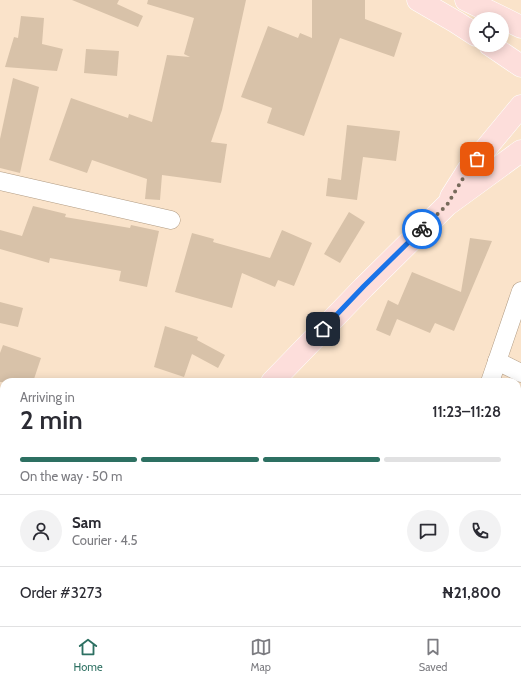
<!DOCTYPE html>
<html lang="en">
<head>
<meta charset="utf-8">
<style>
  body { margin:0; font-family:Cabin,sans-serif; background:#f2f2f3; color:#2b2b33; height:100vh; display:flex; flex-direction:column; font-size:15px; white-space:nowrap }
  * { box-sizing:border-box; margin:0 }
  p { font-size:13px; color:#7c7c81 }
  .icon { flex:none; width:22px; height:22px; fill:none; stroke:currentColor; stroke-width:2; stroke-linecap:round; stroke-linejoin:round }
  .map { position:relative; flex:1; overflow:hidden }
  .side { position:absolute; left:0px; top:378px; width:521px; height:248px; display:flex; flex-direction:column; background:#fff; border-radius:12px 12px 0 0; box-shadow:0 2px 10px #0003 }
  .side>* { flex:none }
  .controls { position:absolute; left:469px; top:12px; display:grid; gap:8px }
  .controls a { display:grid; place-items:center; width:40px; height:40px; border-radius:50%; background:#fff; box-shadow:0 2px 10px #0003; font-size:20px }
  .pin { position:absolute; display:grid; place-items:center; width:34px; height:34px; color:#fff; margin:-17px; border-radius:8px; box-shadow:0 2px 6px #0006 }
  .courier { position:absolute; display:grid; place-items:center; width:40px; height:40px; margin:-20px; border:3px solid #1a73e8; border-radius:50%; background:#fff; color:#222; box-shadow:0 1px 5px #0007 }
  .head em { font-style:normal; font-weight:600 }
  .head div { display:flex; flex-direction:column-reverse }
  .head { display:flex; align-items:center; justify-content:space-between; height:68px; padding:0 20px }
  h1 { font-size:26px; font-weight:600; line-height:30px }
  .bar { display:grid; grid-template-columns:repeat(4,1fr); gap:6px 4px; align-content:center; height:48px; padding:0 20px }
  .bar i { height:5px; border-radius:3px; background:#e1e1e2 }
  .bar .selected { background:#2d7062 }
  .bar p { grid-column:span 4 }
  .line { display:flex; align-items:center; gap:10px; padding:0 20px; border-top:1px solid #e1e1e2 }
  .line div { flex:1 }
  .round { display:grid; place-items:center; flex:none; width:42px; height:42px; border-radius:21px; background:#f2f2f3 }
  .dock { display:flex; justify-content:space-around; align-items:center; height:56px; border-top:1px solid #e1e1e2; background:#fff; font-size:11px; color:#7c7c81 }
  .dock a { display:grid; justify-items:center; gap:2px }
  .dock .selected { color:#2d7062 }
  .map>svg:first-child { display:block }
</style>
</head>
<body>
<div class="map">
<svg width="521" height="626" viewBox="0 0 521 626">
  <rect width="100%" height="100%" fill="#fae3ca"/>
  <!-- building -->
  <g fill="#d8c2a9">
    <path d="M 72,0 L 119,0 L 117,4 L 143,16 L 138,27 Z"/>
    <path d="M 148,0 L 246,0 L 222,110 L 211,142 L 227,144 L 221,183 L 162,175 L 160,200 L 145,199 L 147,179 L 92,160 L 87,173 L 49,160 L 71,98 L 128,118 L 129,114 L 152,122 L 167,55 L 190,57 L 184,54 L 194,18 L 147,4 Z"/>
    <path d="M 312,0 L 365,0 L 365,19 L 402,33 L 394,57 L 340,38 L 304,136 L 267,123 L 272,108 L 241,97 L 268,26 L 298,38 L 300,33 L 312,38 Z"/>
    <path d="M 21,16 L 44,18 L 42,44 L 63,49 L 57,71 L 5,67 L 14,37 L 18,38 Z"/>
    <path d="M 86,49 L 119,51 L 117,76 L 84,73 Z"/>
    <path d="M 13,78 L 39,87 L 20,173 L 0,168 L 0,139 Z"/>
    <path d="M 347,125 L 400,131 L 396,161 L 363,157 L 357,200 L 326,196 L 328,178 L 341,180 Z"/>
    <path d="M 33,206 L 66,214 L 65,217 L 130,228 L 131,225 L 159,231 L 147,287 L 119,281 L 121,271 L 50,258 L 49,263 L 0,249 L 0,230 L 22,236 Z"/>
    <path d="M 349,212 L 365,222 L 340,263 L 324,254 Z"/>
    <path d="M 282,230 L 312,243 L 294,286 L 278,280 L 275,287 L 242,273 L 232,308 L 175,292 L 192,233 L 214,239 L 213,242 L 270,258 Z"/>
    <path d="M 470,238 L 492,241 L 454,331 L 435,323 L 430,333 L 397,319 L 390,336 L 376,330 L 388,300 L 398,305 L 412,272 L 461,292 Z"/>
    <path d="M 0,302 L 23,308 L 18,327 L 0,323 Z"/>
    <path d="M 165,326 L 198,337 L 197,340 L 225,355 L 218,368 L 192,354 L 184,377 L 154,367 Z"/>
    <path d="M 3,345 L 41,358 L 33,382 L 0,382 L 0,353 Z"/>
  </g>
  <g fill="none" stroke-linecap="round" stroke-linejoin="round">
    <defs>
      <g id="street">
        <path d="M 0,181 L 171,220"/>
        <path d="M 497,361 L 521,373"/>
        <path d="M 490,382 L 521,291"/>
        <path d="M 430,622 L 440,626"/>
        <path d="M 412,626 L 413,622"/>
      </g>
      <g id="primary">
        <path d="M 418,0 L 456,22 L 476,35"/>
        <path d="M 466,0 L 521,27"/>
        <path d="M 490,45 L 521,66"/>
        <path d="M 451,197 L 468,170 L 521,106"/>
        <path d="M 272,382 L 364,287 L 447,205 L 521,151"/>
        <path d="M 33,626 L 37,622"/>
      </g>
    </defs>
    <!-- street casing -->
    <use href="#street" stroke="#b09b83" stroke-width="19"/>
    <!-- primary casing -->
    <use href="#primary" stroke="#fff" stroke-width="23"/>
    <!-- street -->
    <use href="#street" stroke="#fff" stroke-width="18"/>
    <!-- primary -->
    <use href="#primary" stroke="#fddedb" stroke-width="22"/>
  </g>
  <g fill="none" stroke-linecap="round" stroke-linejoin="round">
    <!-- done -->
    <path stroke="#776a5b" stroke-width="4" stroke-dasharray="0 7.2" d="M 422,229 L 447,205 L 468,170 L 477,159"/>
    <!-- route -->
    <path stroke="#1a73e8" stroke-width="5" d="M 323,329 L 364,286 L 422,229"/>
  </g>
</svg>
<div class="controls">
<a><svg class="icon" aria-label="locate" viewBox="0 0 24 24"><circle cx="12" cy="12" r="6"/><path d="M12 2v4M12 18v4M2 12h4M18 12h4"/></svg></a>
</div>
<div class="pin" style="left:477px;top:159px;background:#ea580c"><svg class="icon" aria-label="bag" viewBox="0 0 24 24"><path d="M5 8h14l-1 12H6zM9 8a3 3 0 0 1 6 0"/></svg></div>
<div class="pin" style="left:323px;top:329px;background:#1f2937"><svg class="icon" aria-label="home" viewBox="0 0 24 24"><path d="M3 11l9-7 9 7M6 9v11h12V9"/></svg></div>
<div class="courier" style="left:422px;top:229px"><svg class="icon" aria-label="bike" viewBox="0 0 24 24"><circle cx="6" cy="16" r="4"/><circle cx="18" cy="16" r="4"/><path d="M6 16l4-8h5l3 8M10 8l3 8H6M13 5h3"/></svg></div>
<section class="side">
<div class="head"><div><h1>2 min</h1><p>Arriving in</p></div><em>11:23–11:28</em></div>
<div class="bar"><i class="selected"></i><i class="selected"></i><i class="selected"></i><i></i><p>On the way · 50 m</p></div>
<div class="line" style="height:72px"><a class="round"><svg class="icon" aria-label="person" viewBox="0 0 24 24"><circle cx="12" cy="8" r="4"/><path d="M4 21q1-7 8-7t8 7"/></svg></a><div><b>Sam</b><p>Courier · 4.5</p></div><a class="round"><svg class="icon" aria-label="chat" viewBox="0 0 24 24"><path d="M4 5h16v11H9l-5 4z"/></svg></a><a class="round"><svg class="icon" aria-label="phone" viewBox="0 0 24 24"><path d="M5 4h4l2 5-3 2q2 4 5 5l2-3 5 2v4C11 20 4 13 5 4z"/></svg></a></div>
<div class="line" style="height:52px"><div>Order #3273</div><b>₦21,800</b></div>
</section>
</div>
<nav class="dock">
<a class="selected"><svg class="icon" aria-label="home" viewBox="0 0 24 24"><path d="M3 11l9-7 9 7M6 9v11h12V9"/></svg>Home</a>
<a><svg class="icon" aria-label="map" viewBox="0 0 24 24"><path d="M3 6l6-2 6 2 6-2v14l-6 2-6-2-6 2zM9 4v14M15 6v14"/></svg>Map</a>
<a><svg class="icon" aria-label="saved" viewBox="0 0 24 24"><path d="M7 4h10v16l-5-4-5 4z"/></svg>Saved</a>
</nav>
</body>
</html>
